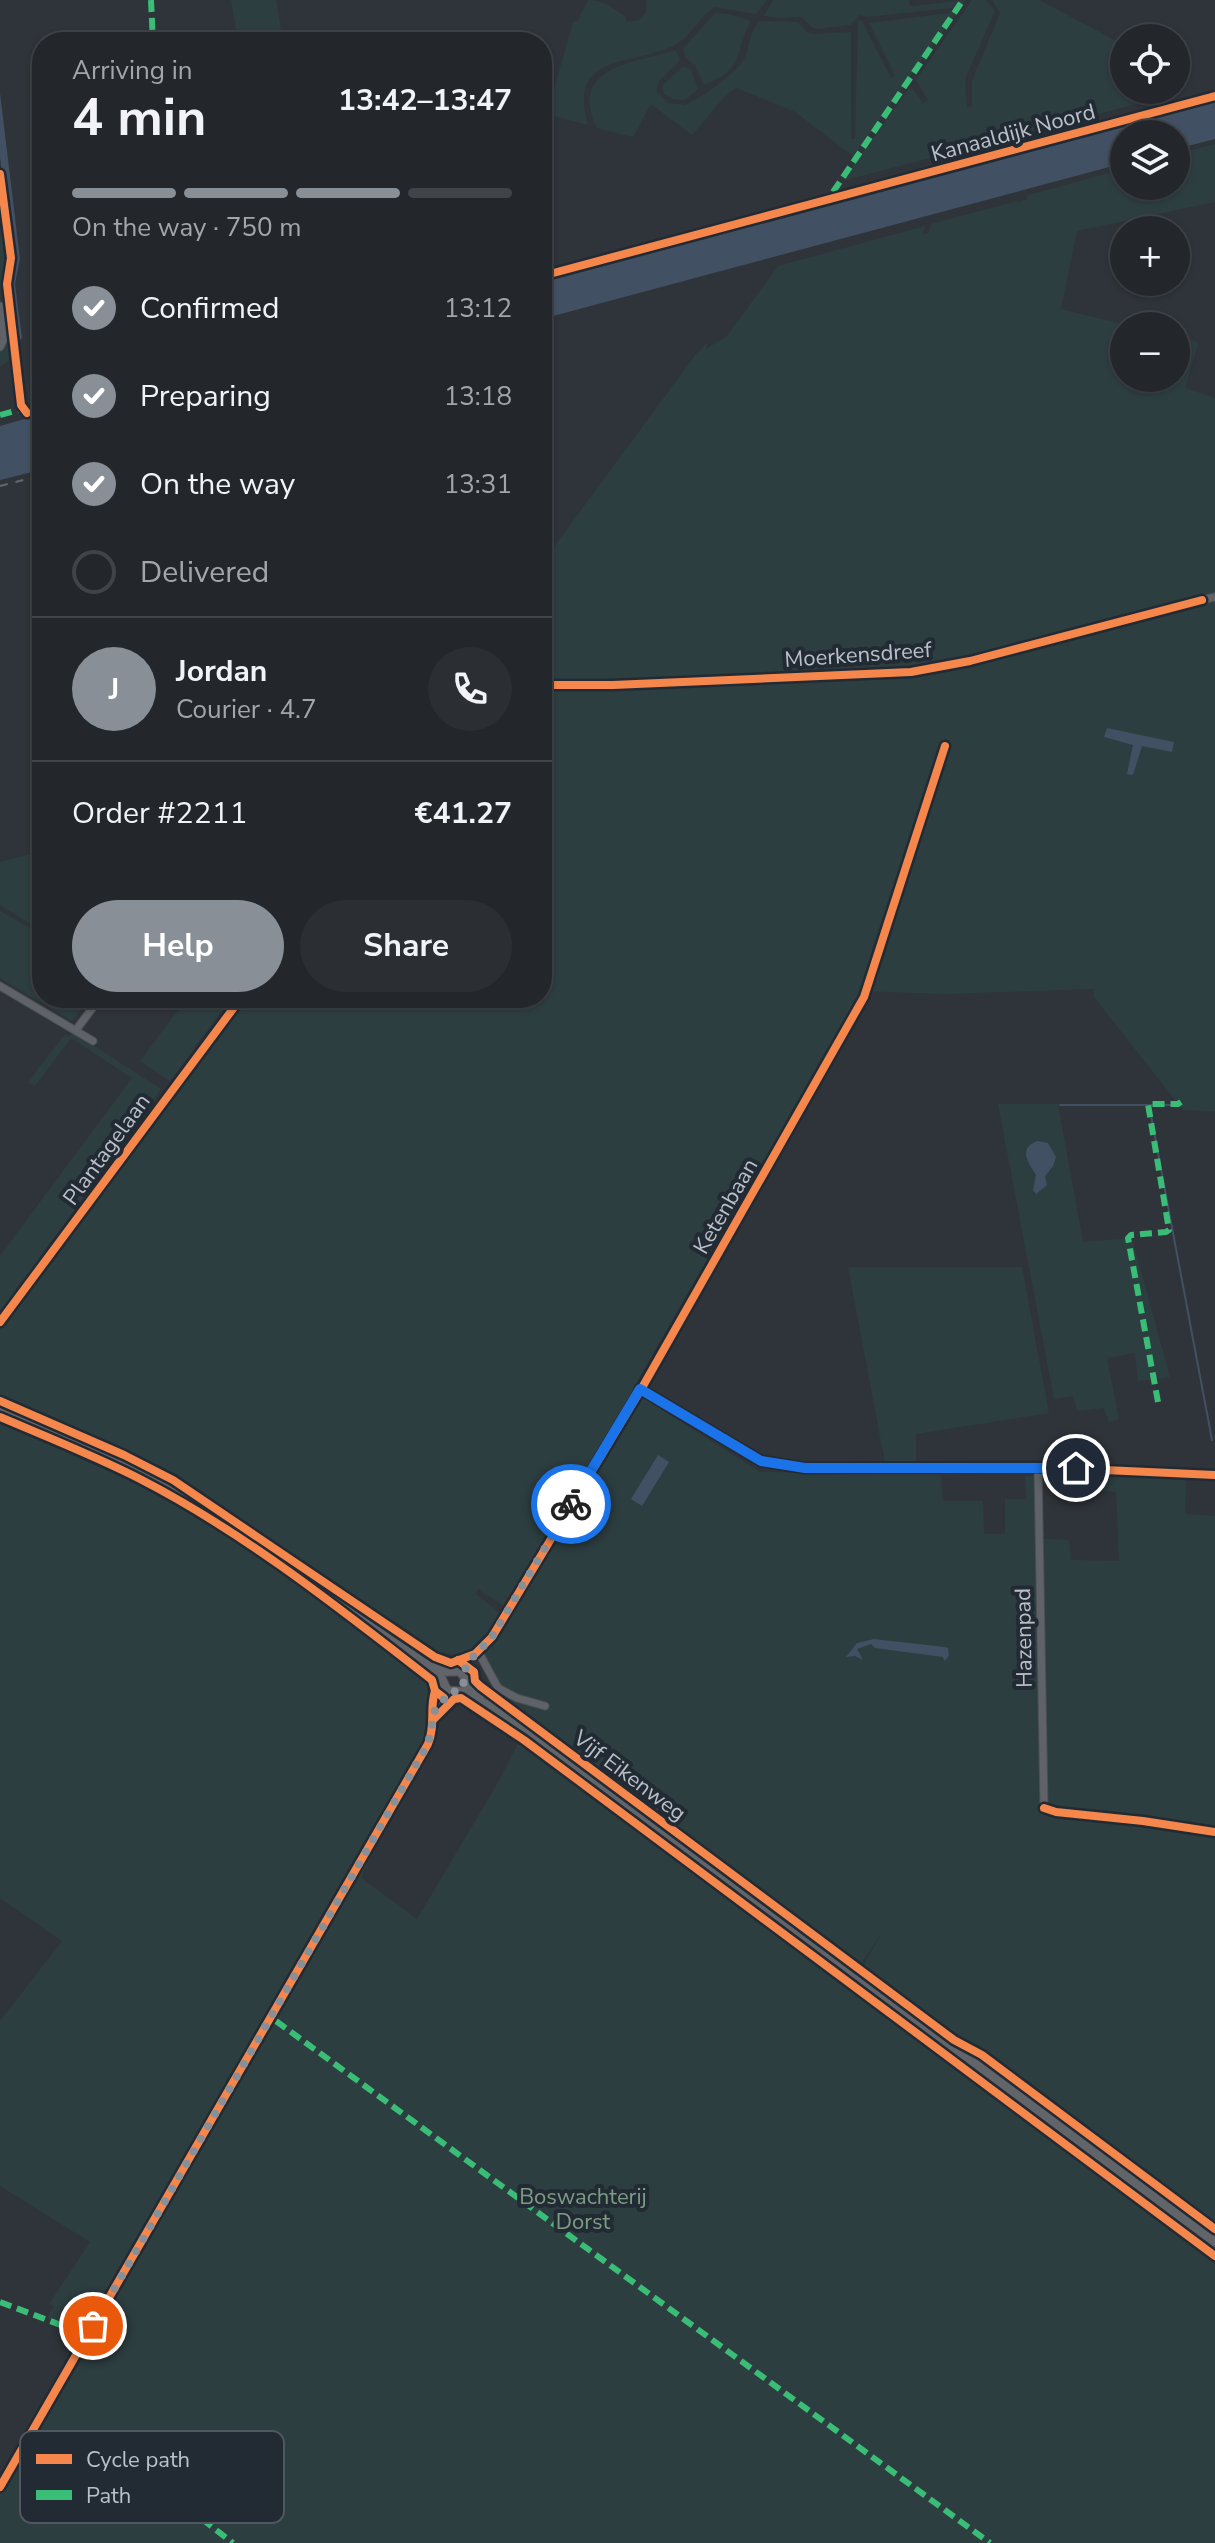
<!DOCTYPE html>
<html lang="en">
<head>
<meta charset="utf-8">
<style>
  body { margin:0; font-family:"Nunito Sans",sans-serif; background:#2b2f34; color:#f1f3f6; height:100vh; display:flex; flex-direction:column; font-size:30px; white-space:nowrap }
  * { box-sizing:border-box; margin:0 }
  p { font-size:26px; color:#a3a5a9 }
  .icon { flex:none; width:44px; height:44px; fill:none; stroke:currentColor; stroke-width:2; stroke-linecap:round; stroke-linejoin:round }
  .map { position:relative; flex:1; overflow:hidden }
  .panel { position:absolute; left:32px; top:32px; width:520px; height:976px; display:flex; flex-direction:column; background:#23272c; border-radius:32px; box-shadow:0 2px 6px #0004,0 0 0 2px #404448 }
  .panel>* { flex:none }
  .tools { position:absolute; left:1110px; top:24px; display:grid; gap:16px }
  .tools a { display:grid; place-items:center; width:80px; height:80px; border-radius:50%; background:#23272c; box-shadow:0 2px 6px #0004,0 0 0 2px #404448; font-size:40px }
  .pin { position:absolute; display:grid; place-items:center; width:68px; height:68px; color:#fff; margin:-34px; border:4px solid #fff; border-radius:50%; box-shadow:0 2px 8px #0007 }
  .courier { position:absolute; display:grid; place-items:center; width:80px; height:80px; margin:-40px; border:6px solid #1a73e8; border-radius:50%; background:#fff; color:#222; box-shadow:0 2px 10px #0007 }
  .head em { font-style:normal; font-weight:700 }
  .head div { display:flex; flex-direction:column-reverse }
  .head { display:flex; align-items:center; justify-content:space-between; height:136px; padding:0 40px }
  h1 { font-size:52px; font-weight:700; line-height:60px }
  .bar { display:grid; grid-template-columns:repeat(4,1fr); gap:12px 8px; align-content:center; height:96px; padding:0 40px }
  .bar i { height:10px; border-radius:6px; background:#404448 }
  .bar .active { background:#898f97 }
  .bar p { grid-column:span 4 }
  .line { display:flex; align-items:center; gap:20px; padding:0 40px; border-top:2px solid #404448 }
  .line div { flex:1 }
  .round { display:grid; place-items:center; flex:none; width:84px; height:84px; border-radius:42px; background:#2b2f34 }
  ol { padding:0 40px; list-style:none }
  li { display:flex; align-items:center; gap:24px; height:88px }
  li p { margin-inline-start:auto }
  li .icon { padding:8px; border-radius:50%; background:#898f97; color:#fff; stroke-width:4 }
  li:last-child { color:#a3a5a9 }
  li i { width:44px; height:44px; border:4px solid #404448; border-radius:50% }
  .button { display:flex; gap:16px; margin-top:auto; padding:16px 40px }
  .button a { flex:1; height:92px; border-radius:48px; background:#898f97; color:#fff; font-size:32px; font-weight:700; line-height:92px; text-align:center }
  .button a+a { background:#2b2f34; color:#f1f3f6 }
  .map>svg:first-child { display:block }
</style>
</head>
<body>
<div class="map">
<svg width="1215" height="2543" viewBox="0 0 1215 2543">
  <rect width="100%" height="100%" fill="#2f343a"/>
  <!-- green -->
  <g fill="#2d3e40">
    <path d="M 231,0 L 276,0 L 283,42 L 238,42 Z"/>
    <path d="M 588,0 C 603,0 613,8 625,16 L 627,22 L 640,20 L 646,11 L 646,0 L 767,0 L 756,14 L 714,7 C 700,17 692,34 678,43 C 638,68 566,49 588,125 L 547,114 L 573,22 L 577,22 Z"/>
    <path d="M 773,0 L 909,0 L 910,6 L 912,6 L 965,0 L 961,7 L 867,17 L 860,15 L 850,25 L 817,29 L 811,27 L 802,17 L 782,18 L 764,16 Z"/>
    <path d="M 972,0 L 985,0 L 995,11 L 965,79 L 967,108 L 972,106 L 972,81 L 1000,13 L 992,0 L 1039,0 L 1124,45 L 1124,90 L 1168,90 L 1167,96 L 842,181 L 911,86 L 923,103 L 928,100 L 916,80 Z"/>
    <path d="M 957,12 L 853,156 L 795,112 L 737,88 L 726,95 L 692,135 L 651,104 L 633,137 L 597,128 C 567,66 635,63 676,50 L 680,60 L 659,81 L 656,91 L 668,103 L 685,105 C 699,99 739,72 745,57 C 750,44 749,33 759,21 L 798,22 L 808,33 L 814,34 L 851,32 L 851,139 L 855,139 L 858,21 L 862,21 L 891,78 L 895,75 L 869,23 Z"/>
    <path d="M 715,13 L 729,14 L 751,21 C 733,54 747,68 704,85 L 695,66 L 686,58 L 683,49 Z"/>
    <path d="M 683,66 L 691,70 L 698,89 L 685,100 L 672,99 L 664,94 L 662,86 Z"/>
    <path d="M 1215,144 L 1215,202 L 1077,231 L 1061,309 L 1131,326 L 1124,326 L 1124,378 L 1176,378 L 1176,336 L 1195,341 L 1198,344 L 1185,388 L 1215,398 L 1215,1111 L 1183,1110 L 1094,997 L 1094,989 L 945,994 L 861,991 L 631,1392 L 632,1393 L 505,1607 L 478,1589 L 476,1594 L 501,1614 C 488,1634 472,1663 443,1652 L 423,1674 L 434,1688 C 429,1705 431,1719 428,1736 L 361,1878 L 417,1919 L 500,1779 L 520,1739 L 852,1987 L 854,1983 C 725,1890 601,1791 469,1702 L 471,1699 L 479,1703 L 542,1746 L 856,1979 L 882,1932 L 862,1963 L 495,1691 L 485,1655 L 640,1396 L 760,1472 L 941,1475 L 943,1501 L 983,1501 L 984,1534 L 1005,1534 L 1005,1499 L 1026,1499 L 1025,1476 L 1034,1476 L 1040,1801 L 1043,1539 L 1069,1540 L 1071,1560 L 1119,1561 L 1116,1492 L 1072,1489 L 1062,1476 L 1186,1478 L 1185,1514 L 1215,1516 L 1215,2543 L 0,2543 L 0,2494 L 100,2326 L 89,2321 L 83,2331 L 47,2318 L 54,2306 L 49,2304 L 90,2242 L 0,2186 L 0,2021 L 62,1941 L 0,1898 L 0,1323 L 35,1282 L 239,998 L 542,998 L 542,563 L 696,354 L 708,342 L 706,349 L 727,336 L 778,266 L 925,226 L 923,234 L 929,233 L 931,224 L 1017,201 L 1017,203 L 1026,200 L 1028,195 L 1124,169 L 1124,186 L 1176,186 L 1176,154 Z"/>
    <path d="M 0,236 L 7,237 L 10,262 L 6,284 L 14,358 L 0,366 L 0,351 L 6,339 L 0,283 Z"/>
    <path d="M 42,851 L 42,998 L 90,998 L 72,1021 L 0,978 L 0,911 L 38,933 L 40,930 L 0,905 L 0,862 Z"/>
    <path d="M 187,998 L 231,998 L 170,1081 L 140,1061 Z"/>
    <path d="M 73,1032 L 161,1089 L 0,1313 L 0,1256 L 132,1078 L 71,1038 L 35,1086 L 28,1082 L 65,1034 L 69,1037 Z"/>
    <path d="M 998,1104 L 1058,1104 L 1083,1242 L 1132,1238 L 1170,1377 L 1138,1381 L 1135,1353 L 1107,1358 L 1119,1419 L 1109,1422 L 1104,1408 L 1077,1411 L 1073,1396 L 1054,1399 Z"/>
    <path d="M 848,1267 L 1022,1267 L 1049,1413 L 916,1434 L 916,1463 L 885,1463 Z"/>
  </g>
  <!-- water -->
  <g fill="#425063">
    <path d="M 0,93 L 20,259 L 15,284 L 22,338 L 19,341 L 16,339 L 9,282 L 13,257 L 0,157 Z"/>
    <path d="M 1215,99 L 1215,139 L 1176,149 L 1176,134 L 1124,134 L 1124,163 L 542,319 L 542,279 Z"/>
    <path d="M 42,414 L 42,457 L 36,471 L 0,480 L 0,426 Z"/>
    <path d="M 1107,728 L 1174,742 L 1172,752 L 1142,746 L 1133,775 L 1127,774 L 1133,745 L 1104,737 Z"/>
    <path d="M 1037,1141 L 1048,1143 L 1056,1157 L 1053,1166 L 1045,1176 L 1047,1185 L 1036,1194 L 1033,1190 L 1036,1175 C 1028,1162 1018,1149 1037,1141 Z"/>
    <path d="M 658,1455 L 669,1462 L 642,1506 L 631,1499 Z"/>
    <path d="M 874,1639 L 944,1647 L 948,1648 L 949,1656 L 944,1661 L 943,1657 L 875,1648 L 871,1644 L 857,1649 L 863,1660 L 855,1656 L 846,1657 L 857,1643 Z"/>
  </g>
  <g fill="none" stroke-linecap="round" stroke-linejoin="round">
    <!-- stream -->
    <g stroke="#425063" stroke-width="2">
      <path d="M 1060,1105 L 1178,1105"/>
      <path d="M 1149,1105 L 1212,1440"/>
    </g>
    <defs>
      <g id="minor">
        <path d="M 0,306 L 4,339 L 0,347"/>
        <path d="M 1202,600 L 1215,597"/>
        <path d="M 0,986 L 93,1041"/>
        <path d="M 76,1030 L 100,998"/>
        <path d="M 1038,1467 L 1044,1808"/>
        <path d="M 478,1651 L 498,1688 L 517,1698 L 545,1706"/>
        <path d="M 457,1670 L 492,1637 L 640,1389 L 761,1461 L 805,1468 L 1038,1467 L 1215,1475"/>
        <path d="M 0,2487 L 426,1747 C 435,1728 433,1706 443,1687"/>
      </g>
      <g id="major">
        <path d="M 0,1412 C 156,1461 287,1565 419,1657 L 440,1676 L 447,1691 L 462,1692 L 491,1707 L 566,1760 L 1215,2242"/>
        <path d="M 426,1660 L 447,1671"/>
        <path d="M 447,1671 L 460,1671 L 465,1677 L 465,1684"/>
        <path d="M 465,1684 L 480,1696"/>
      </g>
    </defs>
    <!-- minor casing -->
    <use href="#minor" stroke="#4c5054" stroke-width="9"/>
    <!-- major casing -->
    <use href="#major" stroke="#4c5056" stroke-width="11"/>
    <!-- minor -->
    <use href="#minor" stroke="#5f6268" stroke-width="7"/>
    <!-- major -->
    <use href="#major" stroke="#61656a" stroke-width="9"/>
    <!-- rail -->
    <path stroke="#63666b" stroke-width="2" stroke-dasharray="8 8" stroke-linecap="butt" d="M 0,486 L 35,477"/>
    <!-- quiet -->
    <g stroke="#3abd76" stroke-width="6" stroke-dasharray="12 6" stroke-linecap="butt">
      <path d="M 151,0 L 153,42"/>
      <path d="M 833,192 L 963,0"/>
      <path d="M 0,415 L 42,404"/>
      <path d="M 1158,1402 L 1128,1238 L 1131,1235 L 1166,1232 L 1169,1230 L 1148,1104 L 1178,1104 L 1181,1102"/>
      <path d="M 276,2021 L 990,2543"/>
      <path d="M 0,2302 L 87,2335"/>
      <path d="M 202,2519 L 233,2543"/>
    </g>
    <defs>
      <g id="cycleway">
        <path d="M 0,174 L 11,258 L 7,284 L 21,405 L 27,413"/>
        <path d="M 542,276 L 1215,96"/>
        <path d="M 542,685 L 613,685 L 911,672 L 970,661 L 1202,600"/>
        <path d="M 0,1322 L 241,998"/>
        <path d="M 640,1389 L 761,1461 L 805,1468 L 1038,1467 L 1215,1475"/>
        <path d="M 0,1401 L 124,1455 L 173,1480 L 435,1657 L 451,1663 L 475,1654 L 492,1637 L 643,1386 L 864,997 L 945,746"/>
        <path d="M 0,1417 C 47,1437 95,1456 140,1479 C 245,1533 339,1608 432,1680 L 435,1691 L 444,1698"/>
        <path d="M 458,1660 L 474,1672 L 475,1681 L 480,1686 L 954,2040 L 982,2055 L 1215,2229"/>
        <path d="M 434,1719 L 454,1699 L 461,1698 L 524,1740 L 1215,2256"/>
        <path d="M 1044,1808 L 1056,1812 L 1143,1821 L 1215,1832"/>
        <path d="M 0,2487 L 428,1744 C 436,1724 429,1710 435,1691"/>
      </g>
    </defs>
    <!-- cycleway casing -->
    <use href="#cycleway" stroke="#222a34" stroke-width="13"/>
    <!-- cycleway -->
    <use href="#cycleway" stroke="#f5874c" stroke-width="8"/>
  </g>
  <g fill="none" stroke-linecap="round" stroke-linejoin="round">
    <!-- done -->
    <path stroke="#898f97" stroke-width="8" stroke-dasharray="0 14.4" d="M 93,2326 L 428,1744 L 435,1710 L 450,1692 L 459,1691 L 463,1687 C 464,1683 463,1679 464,1674 C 466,1660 483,1648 492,1637 L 571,1504"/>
    <!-- route -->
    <path stroke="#1a73e8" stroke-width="10" d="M 571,1504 L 640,1389 L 761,1461 L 805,1468 L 1076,1468"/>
  </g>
  <g text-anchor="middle" stroke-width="8" stroke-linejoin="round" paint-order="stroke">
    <!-- street labels -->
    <g font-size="22" fill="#bac0c9" stroke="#222a34">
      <text transform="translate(1013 132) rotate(-15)" y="8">Kanaaldijk Noord</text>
      <text transform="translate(858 654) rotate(-4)" y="8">Moerkensdreef</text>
      <text transform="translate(106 1149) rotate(-54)" y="8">Plantagelaan</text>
      <text transform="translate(725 1206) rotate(-60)" y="8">Ketenbaan</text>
      <text transform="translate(1023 1638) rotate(-91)" y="8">Hazenpad</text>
      <text transform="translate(630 1775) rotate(37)" y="8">Vijf Eikenweg</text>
    </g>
    <!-- park labels -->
    <g font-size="22" fill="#7c9c83" stroke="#222a34">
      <text x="583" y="2204">Boswachterij<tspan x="583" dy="25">Dorst</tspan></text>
    </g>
  </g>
  <!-- legend -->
  <rect x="20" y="2431" width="264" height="92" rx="12" fill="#222a34" stroke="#505761" stroke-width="2"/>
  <rect x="36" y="2454" width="36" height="10" fill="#f5874c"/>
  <rect x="36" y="2490" width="36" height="10" fill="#3abd76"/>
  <g font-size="22" fill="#bac0c9">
    <text x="86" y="2467">Cycle path</text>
    <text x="86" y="2503">Path</text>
  </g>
</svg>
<div class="tools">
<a><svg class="icon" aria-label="locate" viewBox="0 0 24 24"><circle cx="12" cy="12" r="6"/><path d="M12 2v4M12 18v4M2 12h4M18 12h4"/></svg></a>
<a><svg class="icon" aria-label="layers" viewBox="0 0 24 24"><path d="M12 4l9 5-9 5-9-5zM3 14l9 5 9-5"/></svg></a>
<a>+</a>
<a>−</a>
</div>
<div class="pin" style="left:93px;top:2326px;background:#ea580c"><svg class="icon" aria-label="bag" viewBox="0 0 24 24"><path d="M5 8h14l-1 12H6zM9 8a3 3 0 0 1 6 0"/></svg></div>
<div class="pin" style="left:1076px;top:1468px;background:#1f2937"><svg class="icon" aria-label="home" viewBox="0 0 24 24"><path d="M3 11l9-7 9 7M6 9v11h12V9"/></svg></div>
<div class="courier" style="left:571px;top:1504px"><svg class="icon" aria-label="bike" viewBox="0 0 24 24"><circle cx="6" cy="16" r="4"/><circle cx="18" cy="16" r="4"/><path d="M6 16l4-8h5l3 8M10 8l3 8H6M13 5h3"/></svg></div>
<section class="panel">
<div class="head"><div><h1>4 min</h1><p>Arriving in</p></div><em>13:42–13:47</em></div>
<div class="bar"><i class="active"></i><i class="active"></i><i class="active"></i><i></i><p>On the way · 750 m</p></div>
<ol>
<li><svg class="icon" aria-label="check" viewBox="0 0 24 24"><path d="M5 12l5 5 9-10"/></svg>Confirmed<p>13:12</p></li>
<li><svg class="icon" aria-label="check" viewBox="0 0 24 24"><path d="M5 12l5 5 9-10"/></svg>Preparing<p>13:18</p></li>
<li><svg class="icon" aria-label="check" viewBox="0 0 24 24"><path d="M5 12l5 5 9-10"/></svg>On the way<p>13:31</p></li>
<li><i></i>Delivered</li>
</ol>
<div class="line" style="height:144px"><b class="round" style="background:#898f97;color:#fff">J</b><div><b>Jordan</b><p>Courier · 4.7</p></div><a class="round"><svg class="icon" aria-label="phone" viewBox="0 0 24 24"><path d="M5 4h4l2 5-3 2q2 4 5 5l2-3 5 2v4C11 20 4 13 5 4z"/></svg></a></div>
<div class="line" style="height:104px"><div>Order #2211</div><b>€41.27</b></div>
<div class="button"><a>Help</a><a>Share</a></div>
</section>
</div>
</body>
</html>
